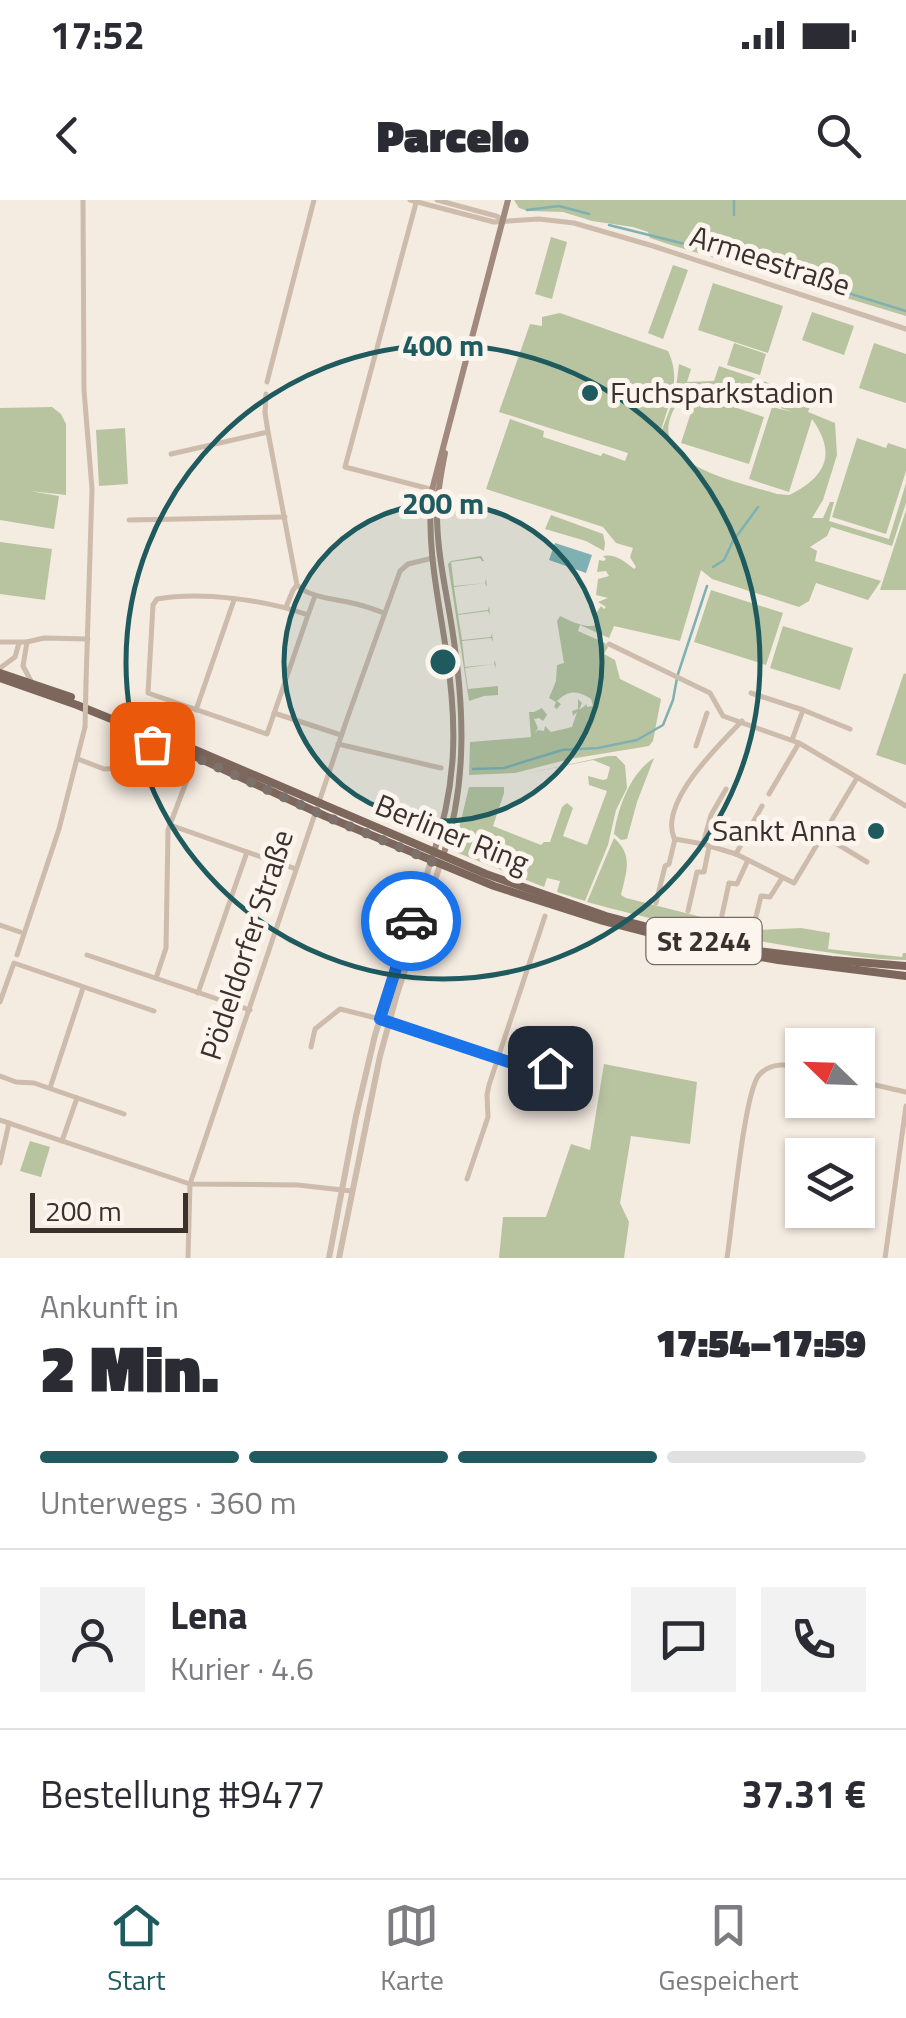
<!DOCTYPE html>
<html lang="de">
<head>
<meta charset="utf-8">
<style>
  body { margin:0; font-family:"Titillium Web",sans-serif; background:#f2f2f3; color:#2b2b33; height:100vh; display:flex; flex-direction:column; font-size:38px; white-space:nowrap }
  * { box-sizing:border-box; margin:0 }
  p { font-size:32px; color:#7c7c81 }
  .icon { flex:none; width:55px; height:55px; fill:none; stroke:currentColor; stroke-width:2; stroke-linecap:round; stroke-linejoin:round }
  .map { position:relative; height:1058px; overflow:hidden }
  .drawer { display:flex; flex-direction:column; background:#fff; flex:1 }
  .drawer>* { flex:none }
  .needle { width:65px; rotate:293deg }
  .fabs { position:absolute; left:785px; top:828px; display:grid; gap:20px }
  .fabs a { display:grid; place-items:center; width:90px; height:90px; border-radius:0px; background:#fff; box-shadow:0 2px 8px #0004; font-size:50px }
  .scale { position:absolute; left:30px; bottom:25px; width:158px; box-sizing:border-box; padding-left:10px; border:5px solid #3b302b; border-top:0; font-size:28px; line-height:35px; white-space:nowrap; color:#3b302b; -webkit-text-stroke:8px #fbf5ee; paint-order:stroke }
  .pin { position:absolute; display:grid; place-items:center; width:85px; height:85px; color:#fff; margin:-42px; border-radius:20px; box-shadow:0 5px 15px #0006 }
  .courier { position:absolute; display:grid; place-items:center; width:100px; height:100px; margin:-50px; border:8px solid #1a73e8; border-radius:50%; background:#fff; color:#222; box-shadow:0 2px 12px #0007 }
  .overview em { font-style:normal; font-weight:800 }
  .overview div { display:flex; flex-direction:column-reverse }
  .overview { display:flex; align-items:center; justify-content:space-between; height:170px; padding:0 40px }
  h1 { font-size:65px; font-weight:800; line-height:75px }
  .bar { display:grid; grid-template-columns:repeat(4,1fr); gap:15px 10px; align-content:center; height:120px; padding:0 40px }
  .bar i { height:12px; border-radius:8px; background:#e1e1e2 }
  .bar .on { background:#1f5a5e }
  .bar p { grid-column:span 4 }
  .line { display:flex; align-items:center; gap:25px; padding:0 40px; border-top:2px solid #e1e1e2 }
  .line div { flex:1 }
  .round { display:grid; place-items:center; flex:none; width:105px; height:105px; border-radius:0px; background:#f2f2f3 }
  .status { display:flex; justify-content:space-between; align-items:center; height:70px; padding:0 50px; background:#fff; direction:ltr }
  .status svg { height:28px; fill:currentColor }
  header { display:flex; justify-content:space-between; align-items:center; height:130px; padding:0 40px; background:#fff; font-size:45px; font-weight:800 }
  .dock { display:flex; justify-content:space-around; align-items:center; height:140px; border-top:2px solid #e1e1e2; background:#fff; font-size:28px; color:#7c7c81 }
  .dock a { display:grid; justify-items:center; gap:5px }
  .dock .on { color:#1f5a5e }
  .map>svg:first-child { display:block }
</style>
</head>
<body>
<div class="status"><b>17:52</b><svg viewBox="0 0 49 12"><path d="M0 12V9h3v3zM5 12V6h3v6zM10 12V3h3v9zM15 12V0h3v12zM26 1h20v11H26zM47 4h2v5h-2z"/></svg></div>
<header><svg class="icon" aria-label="back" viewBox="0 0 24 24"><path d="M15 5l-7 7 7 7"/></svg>Parcelo<svg class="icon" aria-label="search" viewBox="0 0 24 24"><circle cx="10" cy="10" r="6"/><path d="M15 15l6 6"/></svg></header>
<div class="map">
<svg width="906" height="1058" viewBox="0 0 906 1058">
  <rect width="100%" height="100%" fill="#f4ebe1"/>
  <!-- green -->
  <g fill="#b8c4a0" fill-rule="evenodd">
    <path d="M 514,0 L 906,0 L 906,116 L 668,44 L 650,38 L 648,32 L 633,27 L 592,21 L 563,12 L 528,11 L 519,8 Z"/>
    <path d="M 551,37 L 567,42 L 552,99 L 535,94 Z"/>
    <path d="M 673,65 L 688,70 L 663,139 L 648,133 Z"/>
    <path d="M 713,83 L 783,106 L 768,153 L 698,130 Z"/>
    <path d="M 812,112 L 854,126 L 844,155 L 802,140 Z"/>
    <path d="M 560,113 L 668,151 C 683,183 667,204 660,235 L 675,196 L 679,164 L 691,169 L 687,182 L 714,181 L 719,166 L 813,198 L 808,212 L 835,223 L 837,255 L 823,300 L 812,318 L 823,318 L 830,302 L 834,302 L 829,321 L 889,339 L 906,283 L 906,303 L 892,346 L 831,327 L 827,336 L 810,347 L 817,351 L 815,361 L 881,381 L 868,400 L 816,383 L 809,401 L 799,407 L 712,379 L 701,370 L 680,441 L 614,426 L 609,438 L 580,425 L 578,431 L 605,443 L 608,447 L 604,454 L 615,460 L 620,479 L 661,499 L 653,541 L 649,546 L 570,559 L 515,573 L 469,575 L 470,542 L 531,537 L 529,512 L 534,512 L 542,508 L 547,515 L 543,521 L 539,518 L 534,519 L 538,528 L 535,533 L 538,530 L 544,531 L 545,526 L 551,532 L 572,527 L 577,512 L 573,516 L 572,511 L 578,509 L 578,499 L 582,503 L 579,510 L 587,504 L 587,507 L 593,506 L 591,499 C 579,491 569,489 557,501 L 561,504 L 557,509 L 554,507 L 556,502 L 549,498 L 556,481 L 557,465 L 564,463 L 557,421 L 560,416 C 571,421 587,430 598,424 L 598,420 L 593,418 L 601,406 L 604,409 L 606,407 L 598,402 L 608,398 L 596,395 L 598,379 L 609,376 L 606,371 L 597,372 L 599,360 L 604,361 L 606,359 L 603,356 C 615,353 626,362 634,369 L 636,367 L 630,357 L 633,348 L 616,343 L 603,327 L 486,289 L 510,219 L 544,231 L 543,237 L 601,256 L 603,253 L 625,261 L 628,253 L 499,212 L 530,124 L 542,126 L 542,117 ZM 711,192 L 739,195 L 793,212 L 772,207 L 749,279 L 789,292 L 812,219 C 837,254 826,277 789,295 L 777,294 C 738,281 635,264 679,201 L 696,197 L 681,243 L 749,264 L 764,217 L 698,195 Z"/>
    <path d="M 734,143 L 766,154 L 760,175 L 727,165 Z"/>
    <path d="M 874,143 L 906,154 L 906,203 L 859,188 Z"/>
    <path d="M 52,207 L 61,214 L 66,224 L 66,295 L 30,291 L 59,296 L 54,329 L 0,320 L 0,208 Z"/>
    <path d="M 125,228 L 128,284 L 99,286 L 96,230 Z"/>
    <path d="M 857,238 L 886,248 L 888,243 L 906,249 L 906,271 L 886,334 L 832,317 Z"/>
    <path d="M 906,310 L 906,390 L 880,390 Z"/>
    <path d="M 551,315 L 603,334 L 605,343 L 604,351 L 586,341 L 545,329 Z"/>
    <path d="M 0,342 L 52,349 L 45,400 L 0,394 Z"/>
    <path d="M 481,356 L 484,361 L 482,361 L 480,358 L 451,362 L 454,386 L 485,383 L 486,379 L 487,387 L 485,383 L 454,387 L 458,414 L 488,410 L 489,406 L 490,415 L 488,411 L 458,415 L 462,440 L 491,437 L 492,433 L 493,442 L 491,438 L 462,441 L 465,467 L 494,464 L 495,460 L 496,468 L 494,464 L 465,468 L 468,489 L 498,486 L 498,495 L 484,496 L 469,501 L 448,364 L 451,361 Z"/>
    <path d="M 711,390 L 783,413 L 766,465 L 694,442 Z"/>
    <path d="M 783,426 L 853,448 L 840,490 L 770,468 Z"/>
    <path d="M 904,473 L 906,474 L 906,565 L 876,555 Z"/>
    <path d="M 608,556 L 616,556 L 625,565 L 627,588 L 616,610 L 608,645 L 585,701 L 557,692 L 560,681 L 547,678 L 544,687 L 458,653 L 456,641 L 469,587 L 504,587 L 504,593 L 493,626 L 541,645 L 544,642 L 550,642 L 562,607 L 567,603 L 573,608 L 563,636 L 587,645 L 607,591 L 589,585 L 588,576 L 603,580 L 607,579 L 610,567 L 593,560 L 524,574 Z"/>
    <path d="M 654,558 L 637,602 L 627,639 L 621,640 L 614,634 C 618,607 631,572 654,558 Z"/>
    <path d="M 614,638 C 633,655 627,670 621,695 L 626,698 L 753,730 L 801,728 L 830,733 L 828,749 L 902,757 L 903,753 L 906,753 L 906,760 C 873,760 839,754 806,749 C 732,737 660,722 587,702 Z"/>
    <path d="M 604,864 L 697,882 L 690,944 L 631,936 L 620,1003 L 629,1022 L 624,1058 L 499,1058 L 503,1017 L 546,1017 L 571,944 L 590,950 Z"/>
    <path d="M 30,941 L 50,947 L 41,977 L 20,971 Z"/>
  </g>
  <!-- water -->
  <path fill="#7fb0b2" d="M 555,343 L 592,355 L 586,373 L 549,360 Z"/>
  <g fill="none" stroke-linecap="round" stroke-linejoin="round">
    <!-- stream -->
    <g stroke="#7fb0b2" stroke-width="2.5">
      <path d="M 527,10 L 559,6 L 589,14"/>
      <path d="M 734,15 L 734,0"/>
      <path d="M 609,25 L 709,50 L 906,111"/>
      <path d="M 713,367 L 724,360 L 733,341 L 758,307"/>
      <path d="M 678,474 L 707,386"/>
      <path d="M 473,569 L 504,568 L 562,550 L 598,548 L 637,540 L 663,525 L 673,500 L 677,478"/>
    </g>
    <!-- minor -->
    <g stroke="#cdbbac" stroke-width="5">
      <path d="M 83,0 L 84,190 L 92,289 L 86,483"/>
      <path d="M 410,0 L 494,22 L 539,19 L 574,23 L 653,46 L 906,129"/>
      <path d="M 437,0 L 496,16 L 503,20"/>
      <path d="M 416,3 L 345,267 L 434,290"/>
      <path d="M 267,182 L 314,0"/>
      <path d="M 266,194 L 265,213 L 268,232 L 297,385 C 312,399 333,398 352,403 C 363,405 373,409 384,413"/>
      <path d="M 171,254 L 268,232"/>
      <path d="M 129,320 L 285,317"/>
      <path d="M 286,407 L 293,390 L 297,385"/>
      <path d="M 308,415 C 267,400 200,391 157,399 L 153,405 L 148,493 L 267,534 L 308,415 L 315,396"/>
      <path d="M 0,442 L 27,442 L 44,438 L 88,439"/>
      <path d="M 27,442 L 23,466 L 31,481"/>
      <path d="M 609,444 L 710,493 L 723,516 L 799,543 L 906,606"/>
      <path d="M 0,468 L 15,457 L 19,443"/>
      <path d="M 751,493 L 803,510 L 850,529"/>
      <path d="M 196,510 L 234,400"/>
      <path d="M 274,513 L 341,535"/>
      <path d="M 131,527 L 136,545 L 135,554"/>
      <path d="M 792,540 L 803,510"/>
      <path d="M 338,544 L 441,568"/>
      <path d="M 696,546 L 707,513"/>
      <path d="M 78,559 L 104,569 L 121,568 L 143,548 L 159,542"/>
      <path d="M 769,594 L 799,543"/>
      <path d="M 796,619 L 867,662"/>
      <path d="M 170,625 L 296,669"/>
      <path d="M 674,638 C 659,602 719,545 742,521"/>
      <path d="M 675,639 L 703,644 L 736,654 L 794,683 L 857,578"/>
      <path d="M 703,644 L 711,615 L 726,589"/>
      <path d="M 736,654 L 762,606"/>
      <path d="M 656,703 L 665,666 L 669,664 L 675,639"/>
      <path d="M 688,711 L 697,672 L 704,672 L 709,647"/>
      <path d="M 722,715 L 729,683 L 737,684 L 748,660"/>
      <path d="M 755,721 L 761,696 L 770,697 L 782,678"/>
      <path d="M 0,725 L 20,732"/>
      <path d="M 17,755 L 59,629 L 85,527"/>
      <path d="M 87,755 L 250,810"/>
      <path d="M 156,778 L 166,748 L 168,630 L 190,572"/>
      <path d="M 198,793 L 247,652"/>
      <path d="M 0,802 L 14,763 L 154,811"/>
      <path d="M 311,847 L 315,829 L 340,809 L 380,819 L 524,867 L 537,870 L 550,868"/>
      <path d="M 0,876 L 16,882 L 34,883 L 124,914"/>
      <path d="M 858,881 L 906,892"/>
      <path d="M 50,888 L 83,788"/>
      <path d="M 0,920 L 190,984 L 298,985 L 351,991"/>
      <path d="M 62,941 L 77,898"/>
      <path d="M 0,963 L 9,923"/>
      <path d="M 467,979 L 488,917 L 487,895 L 489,885 L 545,716"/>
      <path d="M 188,1058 L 190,984 L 347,519 L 400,371 L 408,364 L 433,358"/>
      <path d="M 727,1058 C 732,1027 744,892 759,875 C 771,862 787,864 802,868"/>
      <path d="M 885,1058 L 906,906"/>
    </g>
    <!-- tertiary -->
    <g stroke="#cdbbac" stroke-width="6">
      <path d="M 329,1058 L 356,916 L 375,835 L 431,661"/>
      <path d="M 339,1058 L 380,856 L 397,794 L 440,665"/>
    </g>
    <!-- secondary -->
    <g stroke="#a18a7d" stroke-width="6">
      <path d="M 443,656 C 468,583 464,504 452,428 C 446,390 437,353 437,314 C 437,294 441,273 445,253"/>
      <path d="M 431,661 C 457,587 458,527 446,450 C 438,396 426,344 432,290 L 508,0"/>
    </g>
    <!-- primary -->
    <g stroke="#7d675c" stroke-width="8">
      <path d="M 0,473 L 71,497"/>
      <path d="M 0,478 L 77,505 L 131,527 L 325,616 L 494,686 L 603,721 L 708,748 L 778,760 L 906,776"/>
      <path d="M 144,528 L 486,674 L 606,716 L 690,738 L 750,750 L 832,760 L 906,766"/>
    </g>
    <!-- minor-bridge -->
    <path stroke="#cdbbac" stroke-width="5" d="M 85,527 L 86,483"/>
  </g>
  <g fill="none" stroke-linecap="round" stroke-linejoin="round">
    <!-- done -->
    <path stroke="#7c716b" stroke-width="10" stroke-dasharray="0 18" d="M 152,544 L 162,542 L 325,616 L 432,661 L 411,721"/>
    <!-- route -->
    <path stroke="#1a73e8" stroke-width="12" d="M 411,721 L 380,819 L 524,867 L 537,870 L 550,868"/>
  </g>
  <!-- distance rings -->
  <circle cx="443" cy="462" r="159" fill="#1f5a5e" fill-opacity=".12"/>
  <g fill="none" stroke="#1f5a5e" stroke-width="5">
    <circle cx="443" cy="462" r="159"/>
    <circle cx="443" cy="462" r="317"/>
  </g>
  <!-- markers -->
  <g fill="#1f5a5e" stroke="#fbf5ee" stroke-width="4">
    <circle cx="590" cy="193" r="10"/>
    <circle cx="876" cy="631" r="10"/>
  </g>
  <g text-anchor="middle" stroke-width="10" stroke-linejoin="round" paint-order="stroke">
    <!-- shield labels -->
    <rect fill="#fbf5ee" stroke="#756b66" stroke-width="2.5" x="646.5" y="718" width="115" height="46" rx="8"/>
    <g font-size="28" font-weight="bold" fill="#3b302b">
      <text x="704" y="751">St 2244</text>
    </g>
    <!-- street labels -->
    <g font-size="30" fill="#3b302b" stroke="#fbf5ee">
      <text transform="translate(770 61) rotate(18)" y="10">Armeestraße</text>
      <text transform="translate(452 634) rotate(22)" y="10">Berliner Ring</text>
      <text transform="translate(247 745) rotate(-72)" y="10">Pödeldorfer Straße</text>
    </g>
    <!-- poi labels -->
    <g font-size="30" fill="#3b302b" stroke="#fbf5ee" text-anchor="start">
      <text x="610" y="203">Fuchsparkstadion</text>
      <text x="856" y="641" text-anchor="end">Sankt Anna</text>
    </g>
  </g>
  <circle cx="443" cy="462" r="15" fill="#1f5a5e" stroke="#fbf5ee" stroke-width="5"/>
  <g font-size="30" text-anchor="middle" font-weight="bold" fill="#1f5a5e" stroke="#fbf5ee" stroke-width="10" stroke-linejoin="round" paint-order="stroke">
    <text x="443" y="156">400 m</text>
    <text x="443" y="314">200 m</text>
  </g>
</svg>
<div class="fabs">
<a><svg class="needle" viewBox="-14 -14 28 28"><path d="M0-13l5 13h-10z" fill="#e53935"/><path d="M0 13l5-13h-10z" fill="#7c7c81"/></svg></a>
<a><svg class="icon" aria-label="layers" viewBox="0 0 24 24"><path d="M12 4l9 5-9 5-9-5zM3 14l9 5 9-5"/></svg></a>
</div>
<div class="scale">200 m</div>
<div class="pin" style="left:152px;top:544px;background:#ea580c"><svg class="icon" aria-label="bag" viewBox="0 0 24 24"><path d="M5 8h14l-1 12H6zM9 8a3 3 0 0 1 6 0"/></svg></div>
<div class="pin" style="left:550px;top:868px;background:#1f2937"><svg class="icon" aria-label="home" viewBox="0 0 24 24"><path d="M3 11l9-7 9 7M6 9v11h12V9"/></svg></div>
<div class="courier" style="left:411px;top:721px"><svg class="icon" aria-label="car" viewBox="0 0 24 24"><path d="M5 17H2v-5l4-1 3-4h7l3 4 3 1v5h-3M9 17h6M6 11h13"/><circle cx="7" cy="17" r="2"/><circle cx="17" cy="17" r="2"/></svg></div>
</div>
<section class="drawer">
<div class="overview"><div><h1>2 Min.</h1><p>Ankunft in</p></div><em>17:54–17:59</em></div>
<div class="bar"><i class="on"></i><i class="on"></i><i class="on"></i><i></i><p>Unterwegs · 360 m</p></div>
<div class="line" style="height:180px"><a class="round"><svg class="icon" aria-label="person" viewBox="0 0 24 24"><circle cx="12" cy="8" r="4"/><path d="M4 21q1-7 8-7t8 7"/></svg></a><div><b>Lena</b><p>Kurier · 4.6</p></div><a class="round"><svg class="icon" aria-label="chat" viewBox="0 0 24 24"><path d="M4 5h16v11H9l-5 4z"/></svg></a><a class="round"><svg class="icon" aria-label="phone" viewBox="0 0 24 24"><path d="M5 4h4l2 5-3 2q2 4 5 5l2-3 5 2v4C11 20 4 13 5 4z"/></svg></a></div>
<div class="line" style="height:130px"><div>Bestellung #9477</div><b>37.31 €</b></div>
</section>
<nav class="dock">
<a class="on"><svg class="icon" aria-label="home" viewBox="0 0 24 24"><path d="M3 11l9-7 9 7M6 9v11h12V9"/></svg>Start</a>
<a><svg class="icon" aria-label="map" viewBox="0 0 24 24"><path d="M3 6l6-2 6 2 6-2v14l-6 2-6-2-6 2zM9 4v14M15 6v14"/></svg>Karte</a>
<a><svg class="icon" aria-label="saved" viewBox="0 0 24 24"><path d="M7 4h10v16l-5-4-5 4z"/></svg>Gespeichert</a>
</nav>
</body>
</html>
